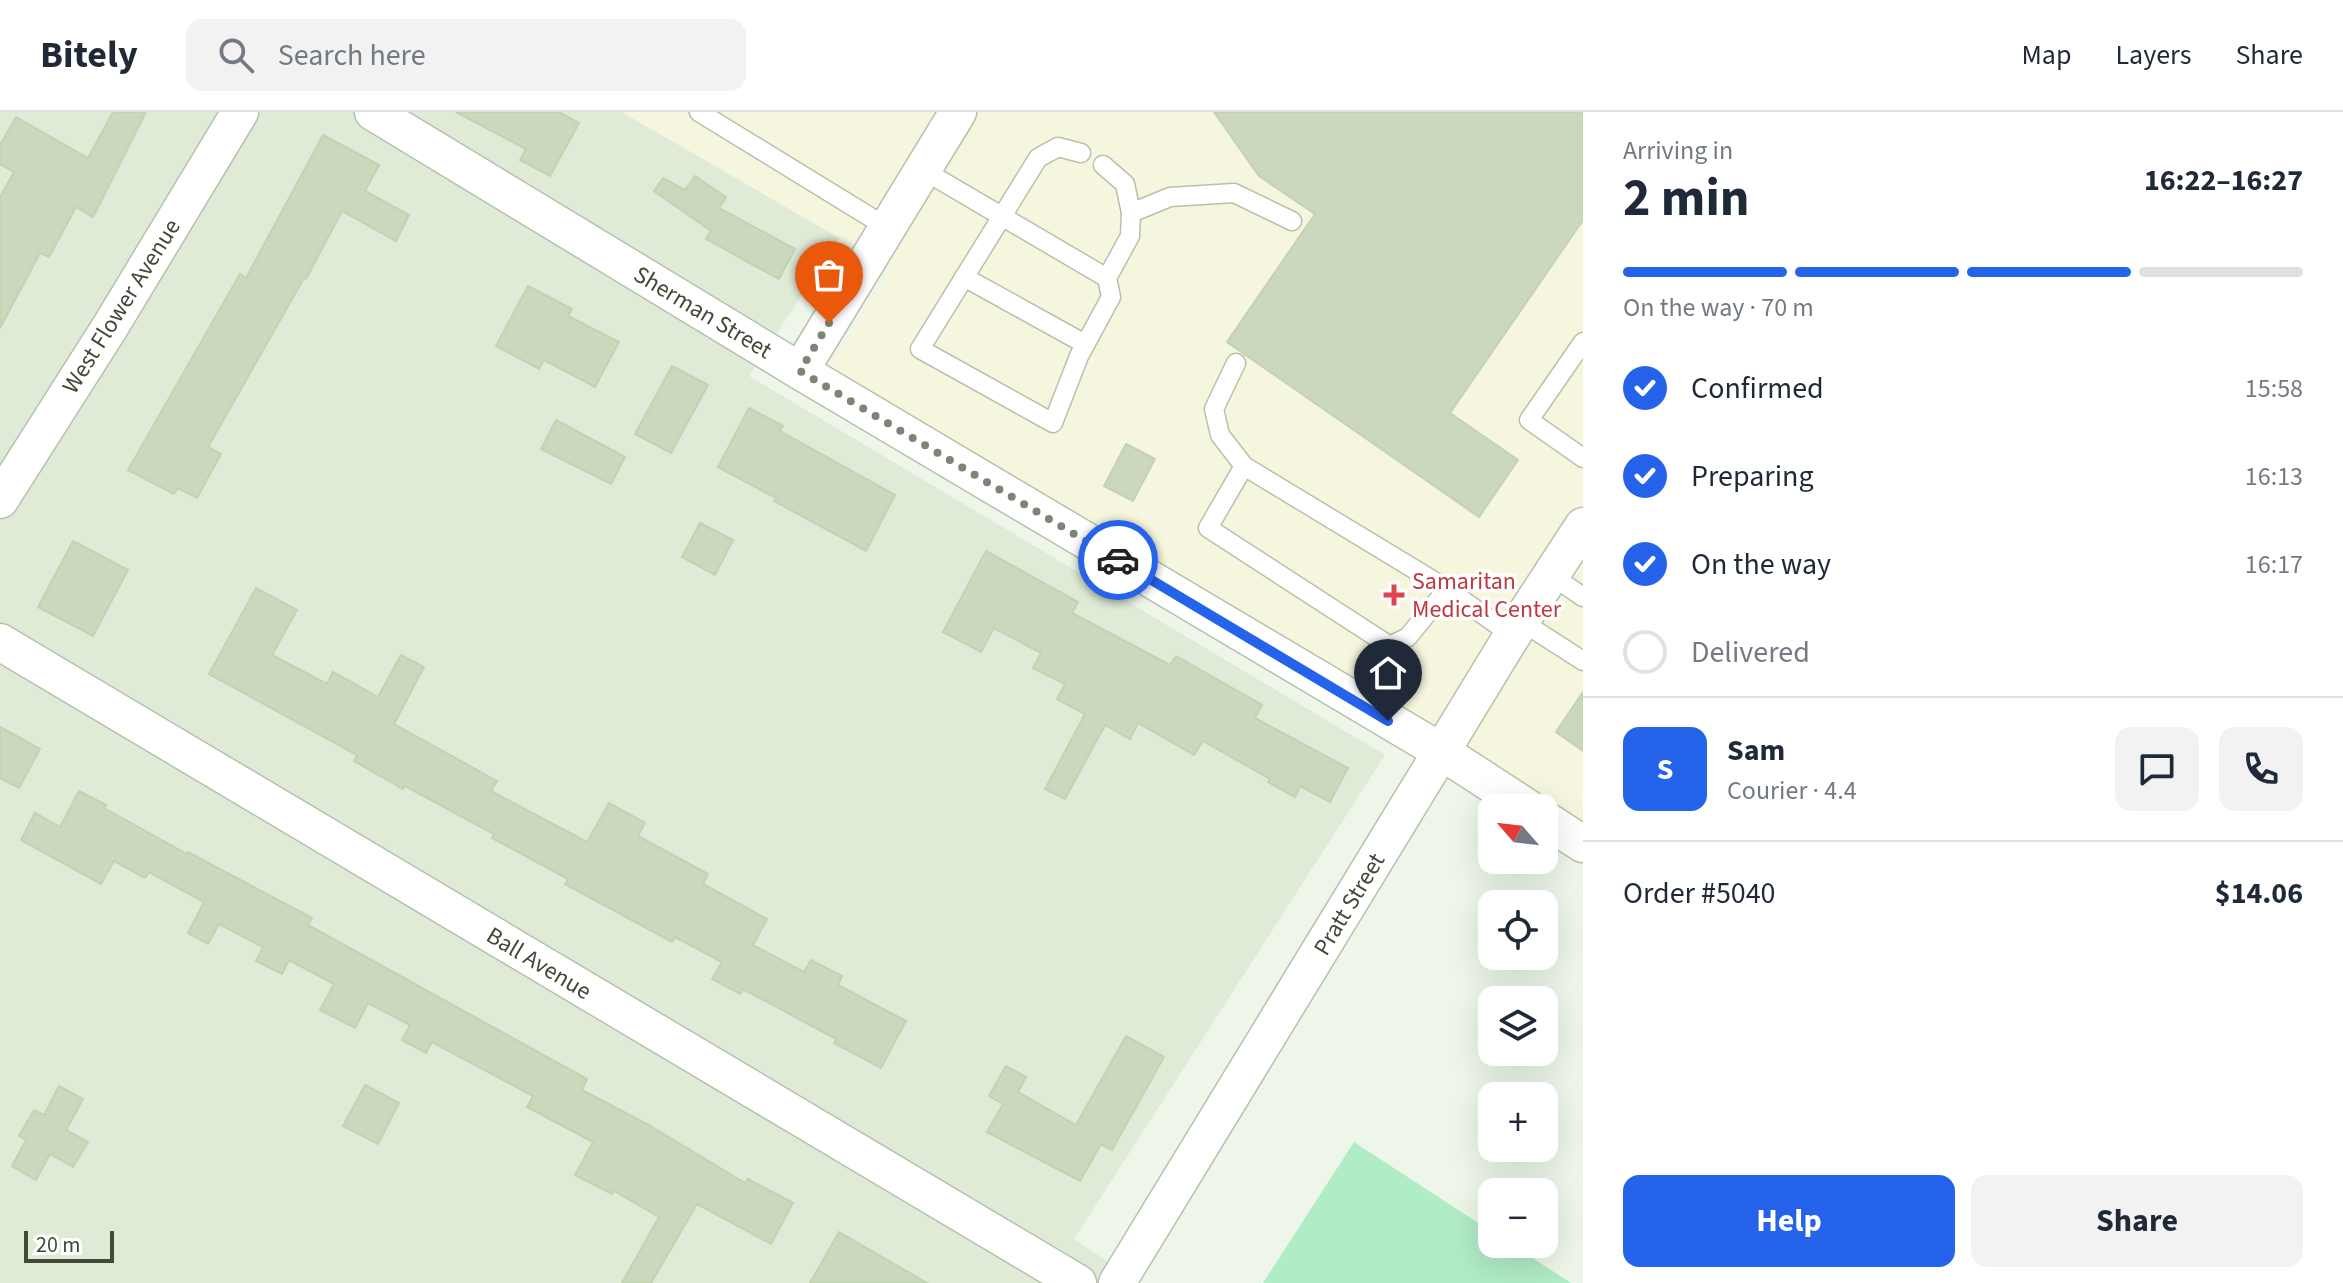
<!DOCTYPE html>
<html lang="en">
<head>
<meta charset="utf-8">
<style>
  body { margin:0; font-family:"Source Sans 3",sans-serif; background:#f2f2f3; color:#1f2937; height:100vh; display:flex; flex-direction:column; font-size:30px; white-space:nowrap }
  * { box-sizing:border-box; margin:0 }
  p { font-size:26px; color:#747a83 }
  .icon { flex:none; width:44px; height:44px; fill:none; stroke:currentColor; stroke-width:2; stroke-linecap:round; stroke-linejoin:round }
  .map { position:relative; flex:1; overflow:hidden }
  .drawer { display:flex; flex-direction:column; background:#fff; width:760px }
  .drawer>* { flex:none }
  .needle { width:52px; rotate:298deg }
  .controls { position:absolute; left:1478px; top:682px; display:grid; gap:16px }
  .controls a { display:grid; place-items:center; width:80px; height:80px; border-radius:16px; background:#fff; box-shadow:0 8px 32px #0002; font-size:40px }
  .scale { position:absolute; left:24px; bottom:20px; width:90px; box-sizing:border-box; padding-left:8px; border:4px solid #404a37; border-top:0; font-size:22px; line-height:28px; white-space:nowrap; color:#404a37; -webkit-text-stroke:6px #fff; paint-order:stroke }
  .pin { position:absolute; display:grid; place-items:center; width:68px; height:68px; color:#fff; margin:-82px -34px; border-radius:50% 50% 50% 0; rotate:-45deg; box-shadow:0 0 8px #0007 }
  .pin .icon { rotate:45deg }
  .courier { position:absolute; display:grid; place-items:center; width:80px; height:80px; margin:-40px; border:6px solid #2563eb; border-radius:50%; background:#fff; color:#222; box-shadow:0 2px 10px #0007 }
  .overview em { font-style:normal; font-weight:700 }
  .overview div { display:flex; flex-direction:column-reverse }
  .overview { display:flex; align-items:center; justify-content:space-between; height:136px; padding:0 40px }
  h1 { font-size:52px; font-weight:700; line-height:60px }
  .bar { display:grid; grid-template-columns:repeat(4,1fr); gap:12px 8px; align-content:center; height:96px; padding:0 40px }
  .bar i { height:10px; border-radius:6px; background:#e0e1e3 }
  .bar .selected { background:#2563eb }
  .bar p { grid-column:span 4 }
  .line { display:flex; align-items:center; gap:20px; padding:0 40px; border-top:2px solid #e0e1e3 }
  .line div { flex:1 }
  .round { display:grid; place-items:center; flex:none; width:84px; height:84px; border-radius:16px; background:#f2f2f3 }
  ol { padding:0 40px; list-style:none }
  li { display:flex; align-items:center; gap:24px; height:88px }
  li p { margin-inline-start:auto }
  li .icon { padding:8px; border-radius:50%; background:#2563eb; color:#fff; stroke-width:4 }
  li:last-child { color:#747a83 }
  li i { width:44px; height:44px; border:4px solid #e0e1e3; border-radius:50% }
  .action { display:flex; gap:16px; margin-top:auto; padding:16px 40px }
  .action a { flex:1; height:92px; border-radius:16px; background:#2563eb; color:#fff; font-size:32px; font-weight:700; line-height:92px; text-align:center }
  .action a+a { background:#f2f2f3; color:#1f2937 }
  header { display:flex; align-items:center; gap:48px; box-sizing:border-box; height:112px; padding:0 40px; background:#fff; border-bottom:2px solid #e0e1e3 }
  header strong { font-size:38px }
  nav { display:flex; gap:44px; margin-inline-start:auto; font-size:28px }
  .search { width:560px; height:72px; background:#f2f2f3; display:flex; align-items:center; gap:20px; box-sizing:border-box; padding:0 28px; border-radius:16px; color:#747a83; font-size:30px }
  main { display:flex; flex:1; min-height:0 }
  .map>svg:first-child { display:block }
</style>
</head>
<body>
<header>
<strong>Bitely</strong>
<div class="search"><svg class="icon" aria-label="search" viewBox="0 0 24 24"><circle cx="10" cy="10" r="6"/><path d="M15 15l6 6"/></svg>Search here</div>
<nav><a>Map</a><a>Layers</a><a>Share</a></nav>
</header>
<main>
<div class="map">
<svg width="1583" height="1171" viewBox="0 0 1583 1171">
  <rect width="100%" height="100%" fill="#eef6ea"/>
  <!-- residential -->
  <path fill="#dfead7" d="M 0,0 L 622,0 L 839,126 L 749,264 L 1385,643 L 1074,1127 L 1140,1171 L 0,1171 Z"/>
  <!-- medical -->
  <path fill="#f5f6dd" d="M 622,0 L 1583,0 L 1583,710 L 829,256 L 892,156 Z"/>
  <!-- green -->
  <path fill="#b0ecc6" d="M 1354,1030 L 1492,1120 L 1492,1132 L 1511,1132 L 1571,1171 L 1263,1171 Z"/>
  <!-- building -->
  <g fill="#cbd8be" stroke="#c2d3b1" stroke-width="2">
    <path d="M 113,0 L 146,0 L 93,105 L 76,95 L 49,145 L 40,141 L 0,216 L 0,85 L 14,60 L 0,52 L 0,33 L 16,5 L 88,46 Z"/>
    <path d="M 456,0 L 559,0 L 579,11 L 550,64 L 520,48 L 526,37 Z"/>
    <path d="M 1214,0 L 1583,0 L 1583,108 L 1450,301 L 1518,348 L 1479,405 L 1227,230 L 1315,102 L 1259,64 Z"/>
    <path d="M 323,23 L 379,53 L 365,79 L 409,103 L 396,129 L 342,99 L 306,167 L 304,166 L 208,335 L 221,342 L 197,386 L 178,376 L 174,382 L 128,358 L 240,162 L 246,166 Z"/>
    <path d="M 695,64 L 726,85 L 719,96 L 795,137 L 779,167 L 706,127 L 711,119 L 654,79 L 663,66 L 685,78 Z"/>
    <path d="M 528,174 L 572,197 L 568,204 L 619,230 L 595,275 L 544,248 L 539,257 L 496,234 Z"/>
    <path d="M 672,254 L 708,273 L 671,341 L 635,322 Z"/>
    <path d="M 749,296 L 783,314 L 780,319 L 895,383 L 866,439 L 774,389 L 776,386 L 718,355 Z"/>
    <path d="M 556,308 L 625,345 L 611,372 L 541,337 Z"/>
    <path d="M 1126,332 L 1155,347 L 1133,389 L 1104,374 Z"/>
    <path d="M 700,411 L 733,428 L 715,463 L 682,445 Z"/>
    <path d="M 73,429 L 128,458 L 93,524 L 38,495 Z"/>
    <path d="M 986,439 L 1078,490 L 1072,501 L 1170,553 L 1176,544 L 1262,593 L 1255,606 L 1348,656 L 1330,690 L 1300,674 L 1295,685 L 1268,670 L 1270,667 L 1203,629 L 1194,643 L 1138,611 L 1130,627 L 1105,613 L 1065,687 L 1045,677 L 1085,602 L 1057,587 L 1065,572 L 1033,556 L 1041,541 L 994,516 L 981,540 L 943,520 Z"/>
    <path d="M 256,476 L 297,498 L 272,543 L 327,572 L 333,560 L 378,585 L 401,543 L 424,555 L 394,612 L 497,669 L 491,679 L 587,730 L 609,691 L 645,711 L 638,724 L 708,762 L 703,772 L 767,807 L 753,833 L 804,860 L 811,848 L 842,864 L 838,873 L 906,909 L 881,956 L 834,931 L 836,927 L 743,877 L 740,882 L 712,867 L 722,850 L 675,825 L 672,830 L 565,772 L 568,767 L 492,726 L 494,722 L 405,674 L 403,677 L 354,649 L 357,643 L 209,562 Z"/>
    <path d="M 1583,580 L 1583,639 L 1556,620 Z"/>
    <path d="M 0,615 L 40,637 L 19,676 L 0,666 Z"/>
    <path d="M 79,679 L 106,693 L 104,696 L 187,742 L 188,740 L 312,806 L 308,813 L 587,967 L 582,978 L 649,1013 L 745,1071 L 748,1067 L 793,1091 L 771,1132 L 697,1092 L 651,1171 L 622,1171 L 659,1105 L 614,1079 L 612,1082 L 575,1063 L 593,1030 L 527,995 L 533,984 L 432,930 L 426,941 L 402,928 L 410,913 L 368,891 L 355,916 L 320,898 L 334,872 L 289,848 L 282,862 L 256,849 L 263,835 L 219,812 L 208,832 L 188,821 L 204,790 L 149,760 L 145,766 L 114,749 L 101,772 L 21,728 L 35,701 L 60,715 Z"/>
    <path d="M 1126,924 L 1164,945 L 1112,1038 L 1101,1032 L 1080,1069 L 987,1020 L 1003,992 L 989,984 L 1006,954 L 1026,965 L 1018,980 L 1076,1013 Z"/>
    <path d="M 365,973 L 399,991 L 378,1032 L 343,1014 Z"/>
    <path d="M 59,974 L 83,987 L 66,1018 L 88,1030 L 73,1055 L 50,1042 L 36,1068 L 12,1054 L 26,1028 L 19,1024 L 34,998 L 44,1003 Z"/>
    <path d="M 839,1120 L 927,1171 L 810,1171 Z"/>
  </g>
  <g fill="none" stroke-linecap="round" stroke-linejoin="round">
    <defs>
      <g id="lane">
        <path d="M 699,0 L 888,116"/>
        <path d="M 1081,41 L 1058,35 L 1038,46 L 920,237 L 1053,311 L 1079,244 L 1111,185 L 1107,166 L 1130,124 L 1131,101 L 1125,72 L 1103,53"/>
        <path d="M 923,58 L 1107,166"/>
        <path d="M 1131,101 L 1170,85 L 1234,81 L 1292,109"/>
        <path d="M 964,165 L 1085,232"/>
        <path d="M 1583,230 L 1529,308 L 1583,346"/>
        <path d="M 1236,251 L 1214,297 L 1220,323 L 1244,354 L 1447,477 L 1513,524"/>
        <path d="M 1244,354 L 1208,416 L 1390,534 L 1408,525 L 1447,477"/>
        <path d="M 1551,463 L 1583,485"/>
        <path d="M 1521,509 L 1583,549"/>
      </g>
      <g id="street">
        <path d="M 373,0 L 800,259 L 1442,640 L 1528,696"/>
        <path d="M 800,259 L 958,0"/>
        <path d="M 0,388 L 110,215 L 240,0"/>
        <path d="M 0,530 L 1078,1171"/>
        <path d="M 1544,707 L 1583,732"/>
        <path d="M 1117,1171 L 1521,509 L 1583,414"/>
      </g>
    </defs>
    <!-- lane casing -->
    <use href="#lane" stroke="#b6c2ab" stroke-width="21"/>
    <!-- street casing -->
    <use href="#street" stroke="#b6c2ab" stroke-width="39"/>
    <!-- lane -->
    <use href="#lane" stroke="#fff" stroke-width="18"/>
    <!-- street -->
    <use href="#street" stroke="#fff" stroke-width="36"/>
  </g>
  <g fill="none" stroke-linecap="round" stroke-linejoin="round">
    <!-- done -->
    <path stroke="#7d8676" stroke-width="8" stroke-dasharray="0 14.4" d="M 829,211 L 800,259 L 1118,448"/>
    <!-- route -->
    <path stroke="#2563eb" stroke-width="10" d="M 1118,448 L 1388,609"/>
  </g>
  <!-- markers -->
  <path fill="#e0444e" stroke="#fff" stroke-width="3" d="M1390 471h8v8h8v8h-8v8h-8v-8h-8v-8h8z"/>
  <g text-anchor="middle" stroke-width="7" stroke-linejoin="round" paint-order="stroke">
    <!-- street labels -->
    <g font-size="24" fill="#404a37" stroke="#fff">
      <text transform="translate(121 194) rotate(-58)" y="8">West Flower Avenue</text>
      <text transform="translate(703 200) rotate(31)" y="8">Sherman Street</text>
      <text transform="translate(1349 792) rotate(-59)" y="8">Pratt Street</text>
      <text transform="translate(539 851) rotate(31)" y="8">Ball Avenue</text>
    </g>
    <!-- health labels -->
    <g font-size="24" fill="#be3a42" stroke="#fff" text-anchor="start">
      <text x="1412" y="477">Samaritan<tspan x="1412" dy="28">Medical Center</tspan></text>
    </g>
  </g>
</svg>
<div class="controls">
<a><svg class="needle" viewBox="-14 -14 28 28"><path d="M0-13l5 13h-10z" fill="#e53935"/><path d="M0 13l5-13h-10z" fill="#747a83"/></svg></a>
<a><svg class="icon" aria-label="locate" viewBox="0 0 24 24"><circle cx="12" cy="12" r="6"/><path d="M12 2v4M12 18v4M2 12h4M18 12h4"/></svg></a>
<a><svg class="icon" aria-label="layers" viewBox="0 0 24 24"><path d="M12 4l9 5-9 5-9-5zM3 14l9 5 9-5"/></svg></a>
<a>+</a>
<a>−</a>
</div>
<div class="scale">20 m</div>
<div class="pin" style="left:829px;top:211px;background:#ea580c"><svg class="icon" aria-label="bag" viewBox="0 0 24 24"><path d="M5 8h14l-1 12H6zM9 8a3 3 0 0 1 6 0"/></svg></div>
<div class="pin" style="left:1388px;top:609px;background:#1f2937"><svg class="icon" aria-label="home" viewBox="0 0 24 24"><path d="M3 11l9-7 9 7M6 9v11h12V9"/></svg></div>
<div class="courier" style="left:1118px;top:448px"><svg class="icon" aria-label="car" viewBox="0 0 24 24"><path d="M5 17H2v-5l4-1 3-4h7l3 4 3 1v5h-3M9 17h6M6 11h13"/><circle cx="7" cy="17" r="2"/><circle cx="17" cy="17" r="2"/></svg></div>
</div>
<section class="drawer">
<div class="overview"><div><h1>2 min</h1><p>Arriving in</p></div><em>16:22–16:27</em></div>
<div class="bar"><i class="selected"></i><i class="selected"></i><i class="selected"></i><i></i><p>On the way · 70 m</p></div>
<ol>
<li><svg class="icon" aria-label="check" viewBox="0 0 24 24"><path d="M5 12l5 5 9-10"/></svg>Confirmed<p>15:58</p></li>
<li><svg class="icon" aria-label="check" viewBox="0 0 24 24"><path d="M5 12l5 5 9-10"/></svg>Preparing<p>16:13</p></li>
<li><svg class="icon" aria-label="check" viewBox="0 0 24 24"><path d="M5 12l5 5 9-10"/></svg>On the way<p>16:17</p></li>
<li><i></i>Delivered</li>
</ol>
<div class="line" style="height:144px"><b class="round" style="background:#2563eb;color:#fff">S</b><div><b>Sam</b><p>Courier · 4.4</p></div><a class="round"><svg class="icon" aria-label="chat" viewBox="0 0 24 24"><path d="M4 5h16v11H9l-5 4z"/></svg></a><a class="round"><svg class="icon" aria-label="phone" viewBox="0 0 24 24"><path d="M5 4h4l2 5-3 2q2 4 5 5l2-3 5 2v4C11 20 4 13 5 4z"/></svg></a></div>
<div class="line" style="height:104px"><div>Order #5040</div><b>$14.06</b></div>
<div class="action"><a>Help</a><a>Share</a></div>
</section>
</main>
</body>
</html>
